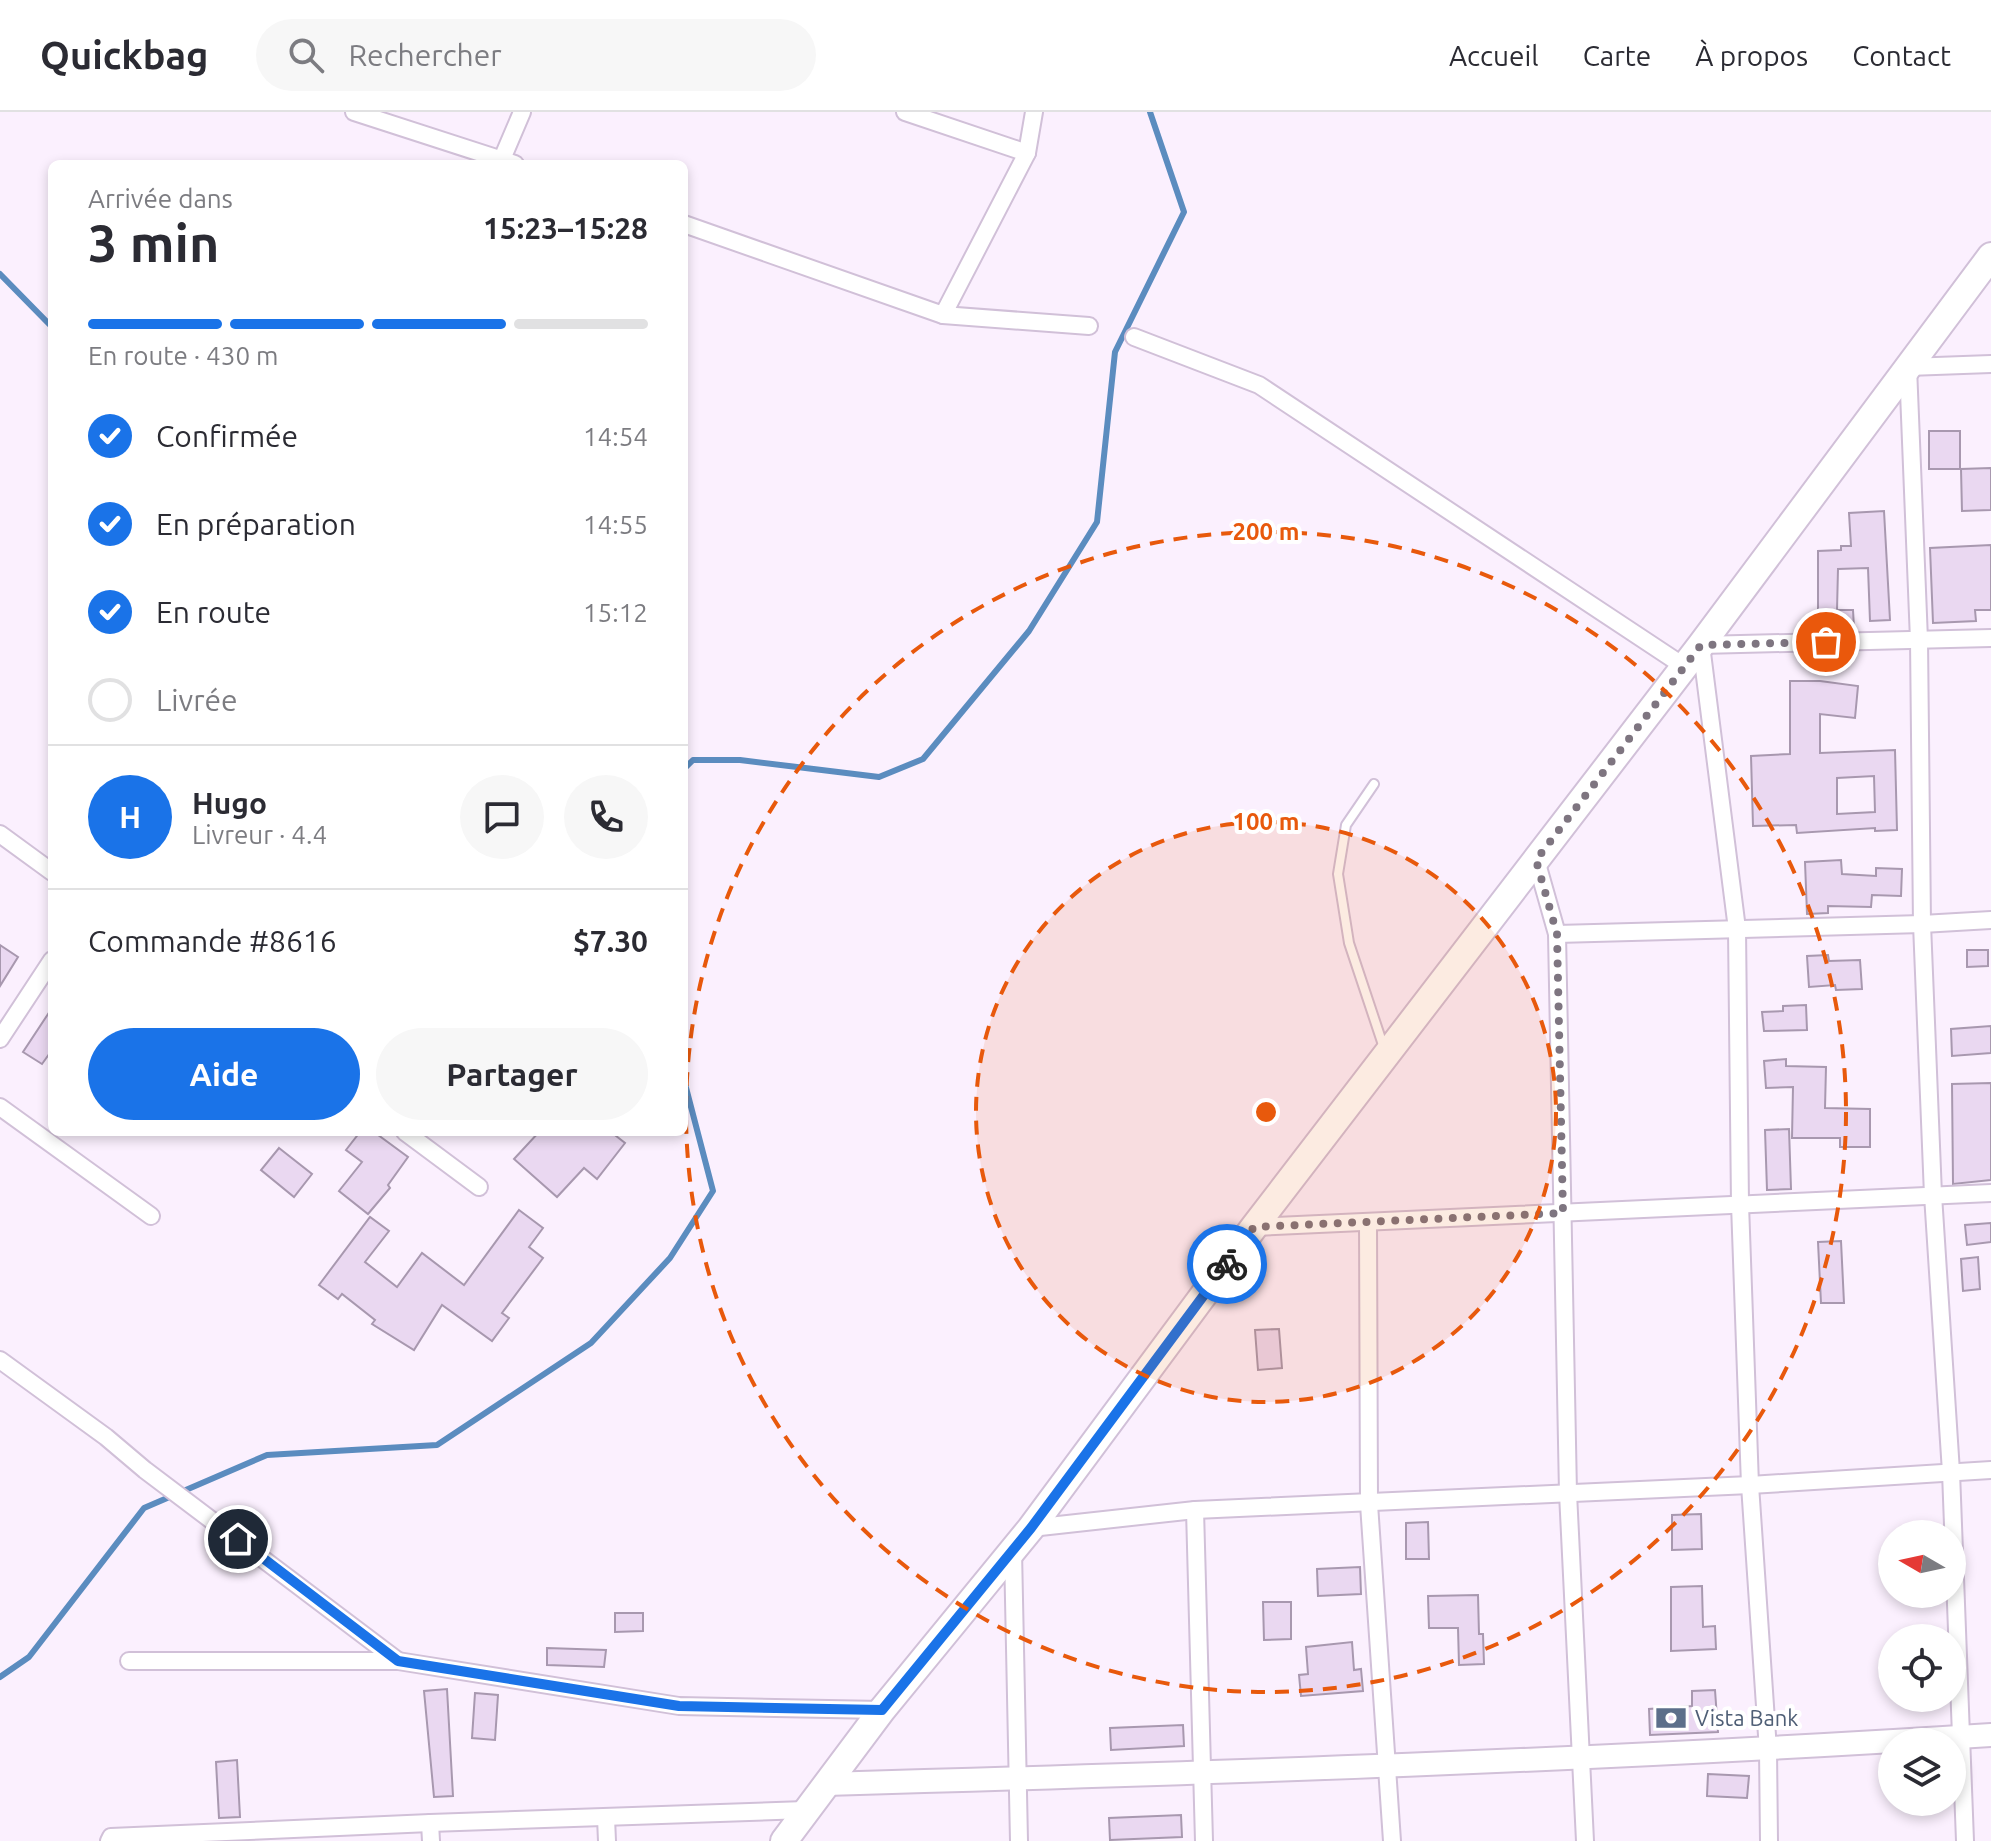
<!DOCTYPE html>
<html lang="fr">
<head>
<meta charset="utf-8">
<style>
  body { margin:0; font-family:Ubuntu,sans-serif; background:#f7f7f7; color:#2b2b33; height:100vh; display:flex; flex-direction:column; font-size:30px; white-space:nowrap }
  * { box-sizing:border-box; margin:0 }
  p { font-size:26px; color:#7c7c81 }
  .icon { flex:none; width:44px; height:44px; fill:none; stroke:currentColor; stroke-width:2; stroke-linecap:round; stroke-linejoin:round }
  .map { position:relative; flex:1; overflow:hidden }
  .panel { position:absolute; left:48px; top:48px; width:640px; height:976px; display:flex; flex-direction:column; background:#fff; border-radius:12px; box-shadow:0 4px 12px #0003 }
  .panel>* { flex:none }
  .needle { width:52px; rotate:279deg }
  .tools { position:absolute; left:1878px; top:1408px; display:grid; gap:16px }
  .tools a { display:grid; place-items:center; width:88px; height:88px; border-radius:50%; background:#fff; box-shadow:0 4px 12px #0003; font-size:40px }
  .pin { position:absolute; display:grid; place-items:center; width:68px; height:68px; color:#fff; margin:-34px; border:4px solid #fff; border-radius:50%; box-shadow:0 2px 8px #0007 }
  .courier { position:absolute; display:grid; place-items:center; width:80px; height:80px; margin:-40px; border:6px solid #1a73e8; border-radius:50%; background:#fff; color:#222; box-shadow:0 2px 10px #0007 }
  .head em { font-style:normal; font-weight:700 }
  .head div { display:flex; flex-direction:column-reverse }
  .head { display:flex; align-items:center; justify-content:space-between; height:136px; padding:0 40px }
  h1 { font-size:52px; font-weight:700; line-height:60px }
  .bar { display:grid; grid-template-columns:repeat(4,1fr); gap:12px 8px; align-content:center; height:96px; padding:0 40px }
  .bar i { height:10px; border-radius:6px; background:#e1e1e2 }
  .bar .current { background:#1a73e8 }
  .bar p { grid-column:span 4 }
  .line { display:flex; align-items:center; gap:20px; padding:0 40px; border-top:2px solid #e1e1e2 }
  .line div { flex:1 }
  .round { display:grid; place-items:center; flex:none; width:84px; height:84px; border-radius:42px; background:#f7f7f7 }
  ol { padding:0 40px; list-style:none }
  li { display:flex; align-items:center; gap:24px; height:88px }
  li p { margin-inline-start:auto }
  li .icon { padding:8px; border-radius:50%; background:#1a73e8; color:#fff; stroke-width:4 }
  li:last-child { color:#7c7c81 }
  li i { width:44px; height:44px; border:4px solid #e1e1e2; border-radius:50% }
  .button { display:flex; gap:16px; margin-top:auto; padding:16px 40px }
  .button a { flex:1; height:92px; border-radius:48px; background:#1a73e8; color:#fff; font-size:32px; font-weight:700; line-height:92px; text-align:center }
  .button a+a { background:#f7f7f7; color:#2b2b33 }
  header { display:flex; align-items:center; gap:48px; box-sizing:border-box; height:112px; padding:0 40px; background:#fff; border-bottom:2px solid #e1e1e2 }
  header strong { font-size:38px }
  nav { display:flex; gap:44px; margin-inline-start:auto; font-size:28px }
  .search { width:560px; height:72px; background:#f7f7f7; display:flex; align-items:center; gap:20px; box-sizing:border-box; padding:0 28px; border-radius:44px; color:#7c7c81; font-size:30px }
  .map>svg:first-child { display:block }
</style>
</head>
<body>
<header>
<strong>Quickbag</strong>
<div class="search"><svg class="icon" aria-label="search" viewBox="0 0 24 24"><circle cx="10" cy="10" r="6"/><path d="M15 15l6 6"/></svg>Rechercher</div>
<nav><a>Accueil</a><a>Carte</a><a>À propos</a><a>Contact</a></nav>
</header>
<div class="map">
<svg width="1991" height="1729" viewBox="0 0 1991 1729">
  <rect width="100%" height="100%" fill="#fbf0fe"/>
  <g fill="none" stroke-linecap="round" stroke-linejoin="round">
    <!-- stream -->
    <g stroke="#5b8cbf" stroke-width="6">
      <path d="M 0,162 L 52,215"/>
      <path d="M 684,657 L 693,648 L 740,648 L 879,665 L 923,647 L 1029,519 L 1097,410 L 1115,240 L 1184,100 L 1150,0"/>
      <path d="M 0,1565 L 29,1545 L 144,1396 L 267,1343 L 437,1333 L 591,1231 L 670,1146 L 713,1079 L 684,968"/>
    </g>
  </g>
  <!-- building -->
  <g fill="#ead8f1" stroke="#a898af" stroke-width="2" fill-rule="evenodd">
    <rect x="1929" y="319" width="31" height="38"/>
    <path d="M 1991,356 L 1991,398 L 1962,399 L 1961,357 Z"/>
    <path d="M 1884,399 L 1890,508 L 1870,509 L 1868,456 L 1838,457 L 1837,498 L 1853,498 L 1854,516 L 1818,517 L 1818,439 L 1841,438 L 1841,434 L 1851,434 L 1849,401 Z"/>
    <path d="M 1991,433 L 1991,498 L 1975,498 L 1976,509 L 1933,511 L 1930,436 Z"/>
    <path d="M 1790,569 L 1820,569 L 1858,574 L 1855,606 L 1820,602 L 1820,641 L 1895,638 L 1897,718 L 1875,719 L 1875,716 L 1797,721 L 1796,713 L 1753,714 L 1751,644 L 1790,642 ZM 1874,664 L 1875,700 L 1837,702 L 1837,666 Z"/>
    <path d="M 1841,748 L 1842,762 L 1876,764 L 1876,756 L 1902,757 L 1901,784 L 1872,783 L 1871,795 L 1828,794 L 1828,801 L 1807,802 L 1805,750 Z"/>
    <path d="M 0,833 L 18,845 L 0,874 Z"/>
    <path d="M 1967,838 L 1988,838 L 1988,854 L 1967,855 Z"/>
    <path d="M 1828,843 L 1829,849 L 1860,848 L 1862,877 L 1836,878 L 1835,873 L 1809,875 L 1807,844 Z"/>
    <path d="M 1806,893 L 1807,918 L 1764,919 L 1762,900 L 1783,899 L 1783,894 Z"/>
    <path d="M 52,896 L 52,938 L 42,952 L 23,940 Z"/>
    <path d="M 1991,914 L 1991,941 L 1952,944 L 1951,917 Z"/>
    <path d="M 1786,947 L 1786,954 L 1826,955 L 1825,996 L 1870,997 L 1870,1035 L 1840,1035 L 1840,1026 L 1792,1026 L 1793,975 L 1766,976 L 1764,949 Z"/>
    <path d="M 1991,971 L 1991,1068 L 1953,1072 L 1952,972 Z"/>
    <path d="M 1789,1017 L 1791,1077 L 1767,1078 L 1765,1018 Z"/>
    <path d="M 360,1020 L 374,1020 L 408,1045 L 388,1073 L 390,1076 L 368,1102 L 339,1079 L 362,1050 L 346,1038 Z"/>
    <path d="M 539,1020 L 611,1020 L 625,1031 L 597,1067 L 584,1056 L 557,1085 L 514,1047 Z"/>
    <path d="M 279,1036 L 312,1062 L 294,1085 L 261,1058 Z"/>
    <path d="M 519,1098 L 543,1116 L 529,1135 L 543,1146 L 502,1201 L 509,1206 L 492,1229 L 442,1193 L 414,1238 L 372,1212 L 375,1208 L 342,1182 L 338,1187 L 319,1173 L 370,1105 L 389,1119 L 365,1150 L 397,1175 L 422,1141 L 464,1173 Z"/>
    <path d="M 1991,1111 L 1991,1130 L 1967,1133 L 1965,1113 Z"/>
    <path d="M 1841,1129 L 1844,1191 L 1821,1191 L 1818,1130 Z"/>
    <path d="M 1978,1145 L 1980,1177 L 1963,1179 L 1961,1147 Z"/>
    <path d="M 1279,1217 L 1282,1256 L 1258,1258 L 1255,1218 Z"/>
    <path d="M 1701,1402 L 1702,1437 L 1672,1438 L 1672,1403 Z"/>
    <path d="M 1428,1410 L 1429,1447 L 1406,1447 L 1406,1411 Z"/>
    <path d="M 1360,1455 L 1361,1482 L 1318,1484 L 1317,1457 Z"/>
    <path d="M 1702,1474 L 1703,1515 L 1715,1514 L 1716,1537 L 1671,1539 L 1671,1475 Z"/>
    <path d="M 1478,1483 L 1479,1522 L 1483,1522 L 1484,1552 L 1459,1553 L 1458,1516 L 1429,1516 L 1428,1484 Z"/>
    <path d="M 1263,1490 L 1291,1490 L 1291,1527 L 1264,1528 Z"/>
    <path d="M 615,1501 L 643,1501 L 643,1519 L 615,1520 Z"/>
    <path d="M 1352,1530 L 1354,1558 L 1361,1557 L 1363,1579 L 1301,1584 L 1299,1563 L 1308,1562 L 1306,1535 Z"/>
    <path d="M 547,1536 L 606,1538 L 604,1555 L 547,1553 Z"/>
    <path d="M 447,1577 L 453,1684 L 434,1685 L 424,1579 Z"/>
    <path d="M 1715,1578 L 1718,1620 L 1650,1623 L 1649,1597 L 1692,1594 L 1692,1579 Z"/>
    <path d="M 475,1581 L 498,1583 L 495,1628 L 472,1626 Z"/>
    <path d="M 1183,1613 L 1184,1634 L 1111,1638 L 1110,1616 Z"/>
    <path d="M 237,1648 L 240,1705 L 219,1706 L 216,1650 Z"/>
    <path d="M 1708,1662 L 1749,1664 L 1747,1686 L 1707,1684 Z"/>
    <path d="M 1181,1703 L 1182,1725 L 1110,1728 L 1109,1706 Z"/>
  </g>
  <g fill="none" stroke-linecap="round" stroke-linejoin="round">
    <defs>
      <path id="service" d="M 1374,672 L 1346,713 L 1338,762 L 1349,831 L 1385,939"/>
      <g id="minor">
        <path d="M 354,0 L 515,52"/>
        <path d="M 905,0 L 1027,41"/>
        <path d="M 502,47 L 522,0"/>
        <path d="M 684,112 L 943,203 L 1089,214"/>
        <path d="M 943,203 L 1027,41 L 1034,0"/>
        <path d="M 1134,225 L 1259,273 L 1685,555"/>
        <path d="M 0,722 L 52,760"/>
        <path d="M 1536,748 L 1557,822 L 1568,1381 L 1585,1729"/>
        <path d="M 1557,822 L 1922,812 L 1991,808"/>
        <path d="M 0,927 L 52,848"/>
        <path d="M 0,995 L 151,1104"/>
        <path d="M 405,1020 L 479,1075"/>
        <path d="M 1368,1110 L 1369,1392 L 1392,1729"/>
        <path d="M 1254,1115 L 1991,1081"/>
        <path d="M 0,1248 L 106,1325 L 145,1358 L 398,1549"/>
        <path d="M 1195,1398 L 1204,1729"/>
        <path d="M 1031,1416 L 1195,1398 L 1750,1373 L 1991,1358"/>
        <path d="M 1013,1439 L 1019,1729"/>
        <path d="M 129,1549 L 398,1549 L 679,1594 L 882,1598"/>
        <path d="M 606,1706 L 607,1729"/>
        <path d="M 430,1711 L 431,1729"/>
        <path d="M 109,1729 L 111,1725 L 430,1711 L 805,1698"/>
        <path d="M 1769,1729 L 1768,1638 L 1750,1373 L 1740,1092 L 1737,817 L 1701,533 L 1991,526"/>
        <path d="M 1965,1729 L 1951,1360 L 1933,1083 L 1922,812 L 1919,528 L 1908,255 L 1991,252"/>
      </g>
      <path id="tertiary" d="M 826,1672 C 1215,1661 1603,1648 1991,1623"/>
      <path id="primary" d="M 784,1729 L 882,1598 L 1031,1416 L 1254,1115 L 1701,533 L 1991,144"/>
    </defs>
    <!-- service casing -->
    <use href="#service" stroke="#d1c0d8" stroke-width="12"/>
    <!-- minor casing -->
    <use href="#minor" stroke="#d1c0d8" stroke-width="20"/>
    <!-- tertiary casing -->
    <use href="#tertiary" stroke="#d1c0d8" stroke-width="26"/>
    <!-- primary casing -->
    <use href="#primary" stroke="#d1c0d8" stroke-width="30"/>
    <!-- service -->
    <use href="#service" stroke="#fff" stroke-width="8"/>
    <!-- minor -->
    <use href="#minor" stroke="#fff" stroke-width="16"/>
    <!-- tertiary -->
    <use href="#tertiary" stroke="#fff" stroke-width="22"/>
    <!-- primary -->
    <use href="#primary" stroke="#fff" stroke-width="26"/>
  </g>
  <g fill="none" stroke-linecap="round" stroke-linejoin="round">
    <!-- done -->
    <path stroke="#7e7580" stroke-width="8" stroke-dasharray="0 14.4" d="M 1227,1152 L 1254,1115 L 1563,1101 L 1557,822 L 1536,748 L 1701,533 L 1826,530"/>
    <!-- route -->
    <path stroke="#1a73e8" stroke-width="10" d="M 238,1427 L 398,1549 L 679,1594 L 882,1598 L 1031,1416 L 1227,1152"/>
  </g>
  <!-- distance rings -->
  <circle cx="1266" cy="1000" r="290" fill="#e8590c" fill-opacity=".12"/>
  <g fill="none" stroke="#e8590c" stroke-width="4" stroke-dasharray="14 10">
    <circle cx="1266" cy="1000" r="290"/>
    <circle cx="1266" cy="1000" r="580"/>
  </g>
  <!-- icons -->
  <defs>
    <symbol id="bank-bare" viewBox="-9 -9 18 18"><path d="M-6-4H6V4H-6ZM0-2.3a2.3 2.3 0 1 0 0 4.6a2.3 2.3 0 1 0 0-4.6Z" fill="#5c6f8a" stroke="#fff" stroke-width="2.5" paint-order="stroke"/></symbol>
  </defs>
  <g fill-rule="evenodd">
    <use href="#bank-bare" x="1649" y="1584" width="44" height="44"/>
  </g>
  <g text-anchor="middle" stroke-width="8" stroke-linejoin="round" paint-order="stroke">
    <!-- service labels -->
    <g font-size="22" fill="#4e5e75" stroke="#fff" text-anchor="start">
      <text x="1695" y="1614">Vista Bank</text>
    </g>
  </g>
  <circle cx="1266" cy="1000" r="12" fill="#e8590c" stroke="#fff" stroke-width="4"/>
  <g font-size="24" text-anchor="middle" font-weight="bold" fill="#e8590c" stroke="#fff" stroke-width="8" stroke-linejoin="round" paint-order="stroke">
    <text x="1266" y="428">200 m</text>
    <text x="1266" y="718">100 m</text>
  </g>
</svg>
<div class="tools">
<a><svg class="needle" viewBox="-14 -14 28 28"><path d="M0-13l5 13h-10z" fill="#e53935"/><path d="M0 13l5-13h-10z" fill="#7c7c81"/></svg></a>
<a><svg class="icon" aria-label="locate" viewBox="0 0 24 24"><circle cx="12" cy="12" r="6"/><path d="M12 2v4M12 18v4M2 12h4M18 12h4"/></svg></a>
<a><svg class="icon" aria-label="layers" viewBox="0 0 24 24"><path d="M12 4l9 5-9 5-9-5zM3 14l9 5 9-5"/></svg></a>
</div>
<div class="pin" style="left:1826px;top:530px;background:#ea580c"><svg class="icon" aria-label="bag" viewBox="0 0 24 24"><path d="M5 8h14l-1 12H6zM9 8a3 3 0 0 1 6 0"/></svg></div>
<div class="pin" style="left:238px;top:1427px;background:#1f2937"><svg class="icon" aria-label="home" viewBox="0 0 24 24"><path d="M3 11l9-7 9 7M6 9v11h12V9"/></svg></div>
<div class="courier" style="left:1227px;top:1152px"><svg class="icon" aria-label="bike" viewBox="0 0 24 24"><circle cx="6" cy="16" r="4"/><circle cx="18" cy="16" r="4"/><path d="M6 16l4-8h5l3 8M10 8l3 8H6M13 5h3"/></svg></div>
<section class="panel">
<div class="head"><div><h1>3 min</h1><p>Arrivée dans</p></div><em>15:23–15:28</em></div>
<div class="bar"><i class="current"></i><i class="current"></i><i class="current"></i><i></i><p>En route · 430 m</p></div>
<ol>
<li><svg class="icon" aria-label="check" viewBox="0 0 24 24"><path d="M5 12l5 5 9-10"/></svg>Confirmée<p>14:54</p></li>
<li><svg class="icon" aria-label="check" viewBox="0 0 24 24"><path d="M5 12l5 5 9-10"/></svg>En préparation<p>14:55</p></li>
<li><svg class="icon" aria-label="check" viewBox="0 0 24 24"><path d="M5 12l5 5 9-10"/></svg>En route<p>15:12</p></li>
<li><i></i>Livrée</li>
</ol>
<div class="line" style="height:144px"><b class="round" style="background:#1a73e8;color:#fff">H</b><div><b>Hugo</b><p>Livreur · 4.4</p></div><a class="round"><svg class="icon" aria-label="chat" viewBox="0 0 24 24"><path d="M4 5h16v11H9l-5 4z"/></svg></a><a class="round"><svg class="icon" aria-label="phone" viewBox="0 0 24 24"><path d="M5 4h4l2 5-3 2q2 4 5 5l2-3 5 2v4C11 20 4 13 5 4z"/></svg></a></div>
<div class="line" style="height:104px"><div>Commande #8616</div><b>$7.30</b></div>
<div class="button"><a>Aide</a><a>Partager</a></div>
</section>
</div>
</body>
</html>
